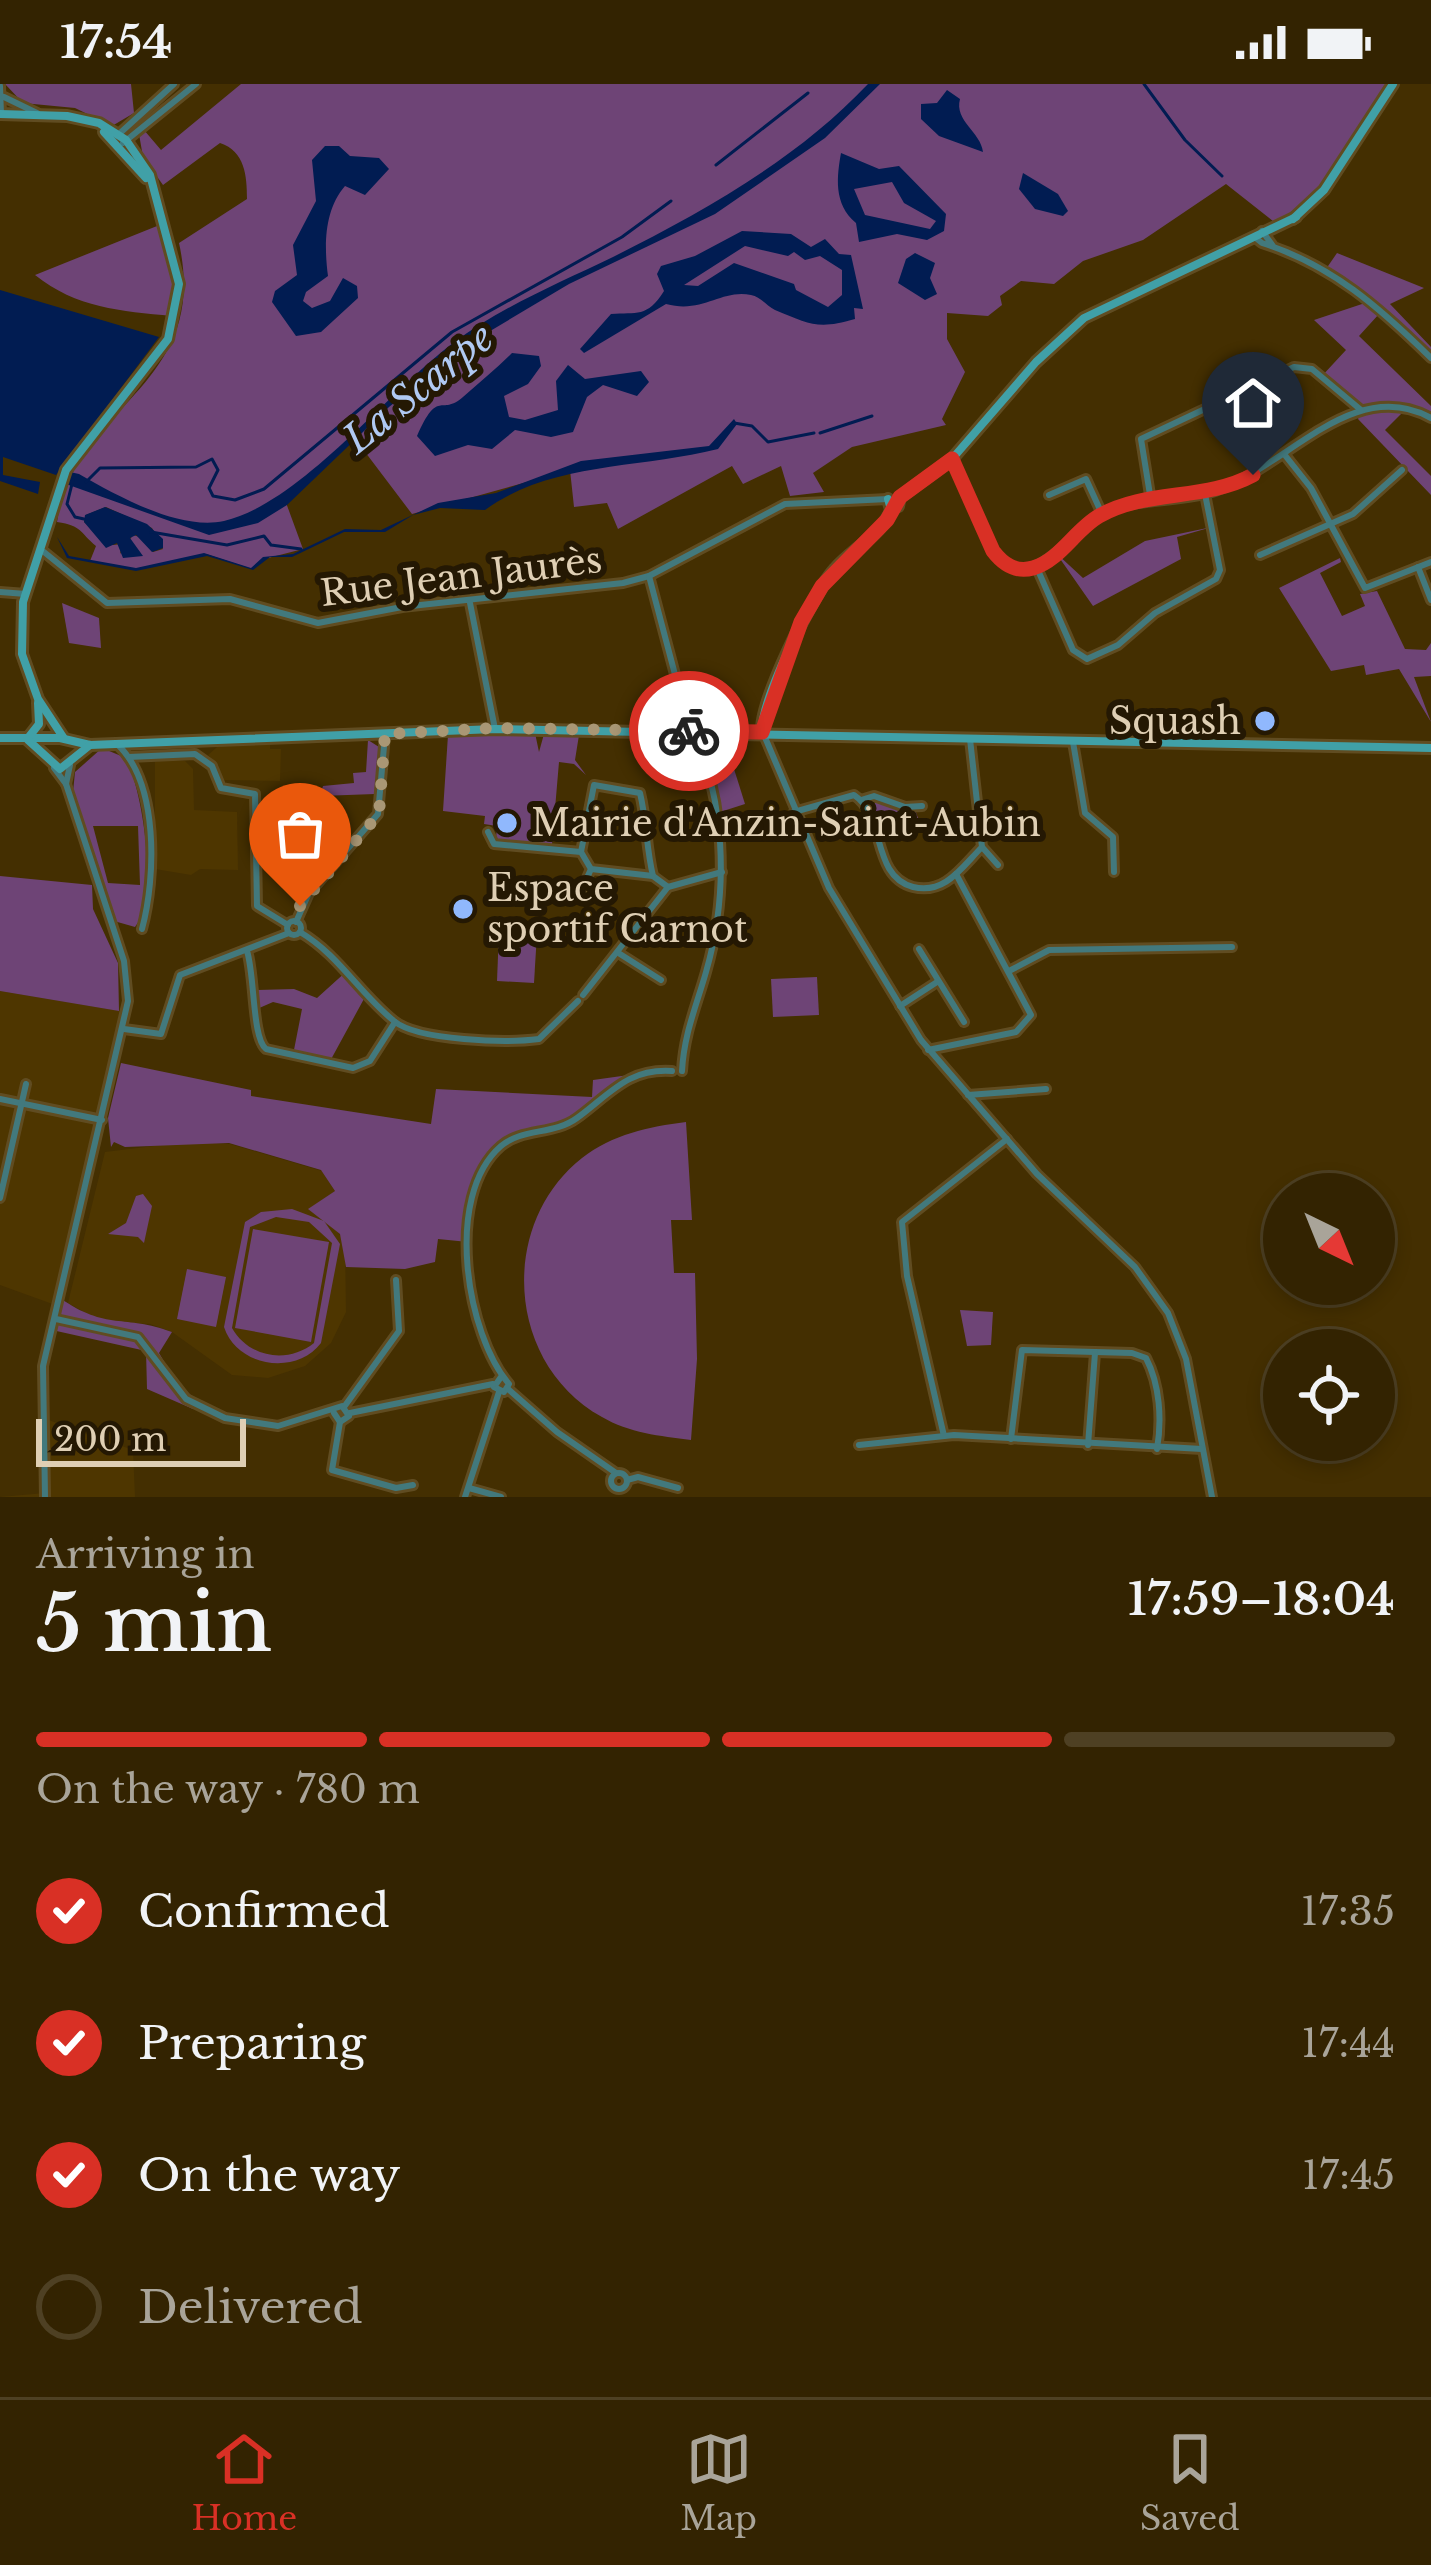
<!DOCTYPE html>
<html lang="en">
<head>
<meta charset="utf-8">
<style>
  body { margin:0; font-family:"Libre Baskerville",serif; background:#3b2b0b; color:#f1f3f6; height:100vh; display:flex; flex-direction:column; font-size:45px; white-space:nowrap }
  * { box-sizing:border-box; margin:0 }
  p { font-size:39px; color:#a9a499 }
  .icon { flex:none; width:66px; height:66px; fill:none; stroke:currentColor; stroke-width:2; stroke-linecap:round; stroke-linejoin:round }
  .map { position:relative; height:1413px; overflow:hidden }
  .sheet { display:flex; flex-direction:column; background:#332301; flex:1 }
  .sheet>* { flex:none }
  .needle { width:78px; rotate:137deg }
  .buttons { position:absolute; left:1263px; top:1089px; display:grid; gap:24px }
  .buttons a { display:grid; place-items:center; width:132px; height:132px; border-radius:50%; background:#332301; box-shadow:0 6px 18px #0003,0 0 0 3px #4e4023; font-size:60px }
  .scale { position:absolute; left:36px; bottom:30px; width:210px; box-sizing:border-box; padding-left:12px; border:6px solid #dfcfb4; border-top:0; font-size:33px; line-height:42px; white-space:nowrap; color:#dfcfb4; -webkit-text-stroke:9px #241803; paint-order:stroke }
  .pin { position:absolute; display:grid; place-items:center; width:102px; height:102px; color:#fff; margin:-123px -51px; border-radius:50% 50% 50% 0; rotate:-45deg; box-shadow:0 0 12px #0007 }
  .pin .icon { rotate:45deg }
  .courier { position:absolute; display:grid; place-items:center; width:120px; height:120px; margin:-60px; border:9px solid #d93025; border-radius:50%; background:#fff; color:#222; box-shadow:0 3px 15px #0007 }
  .summary em { font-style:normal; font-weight:600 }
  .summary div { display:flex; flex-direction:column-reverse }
  .summary { display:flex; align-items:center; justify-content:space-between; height:204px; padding:0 36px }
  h1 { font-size:78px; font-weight:600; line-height:90px }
  .bar { display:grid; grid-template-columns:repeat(4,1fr); gap:18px 12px; align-content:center; height:144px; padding:0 36px }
  .bar i { height:15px; border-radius:9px; background:#4e4023 }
  .bar .active { background:#d93025 }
  .bar p { grid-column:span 4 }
  ol { padding:0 36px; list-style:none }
  li { display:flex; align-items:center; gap:36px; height:132px }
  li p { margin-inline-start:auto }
  li .icon { padding:12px; border-radius:50%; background:#d93025; color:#fff; stroke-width:4 }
  li:last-child { color:#a9a499 }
  li i { width:66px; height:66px; border:6px solid #4e4023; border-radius:50% }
  .status { display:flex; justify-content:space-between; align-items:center; height:84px; padding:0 60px; background:#332301; direction:ltr }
  .status svg { height:33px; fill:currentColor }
  .menu { display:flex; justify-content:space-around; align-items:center; height:168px; border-top:3px solid #4e4023; background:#332301; font-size:33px; color:#a9a499 }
  .menu a { display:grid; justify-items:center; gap:6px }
  .menu .active { color:#d93025 }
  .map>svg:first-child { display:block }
</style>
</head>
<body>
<div class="status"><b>17:54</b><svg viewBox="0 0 49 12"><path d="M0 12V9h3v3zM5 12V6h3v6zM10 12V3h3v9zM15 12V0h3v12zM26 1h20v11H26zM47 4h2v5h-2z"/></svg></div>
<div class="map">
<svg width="1431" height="1413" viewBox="0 0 1431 1413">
  <rect width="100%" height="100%" fill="#442f01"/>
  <!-- built -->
  <g fill="#4e3600">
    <path d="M 270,655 L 270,665 L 281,665 L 280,697 L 218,696 L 219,682 L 208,671 L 225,656 Z"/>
    <path d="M 162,675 L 185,677 L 193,685 L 194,726 L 237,728 L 238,786 L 200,785 L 191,791 L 155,785 L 155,678 Z"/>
    <path d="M 0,907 L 126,928 L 58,1222 L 0,1201 Z"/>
    <path d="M 186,1058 L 230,1060 L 322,1087 L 335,1107 L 309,1125 L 333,1141 L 345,1158 L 346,1228 L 331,1259 L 305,1282 L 268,1294 L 232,1291 L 172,1248 L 150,1240 L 102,1238 L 68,1219 L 105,1068 Z"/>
    <path d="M 43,1334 L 133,1366 L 135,1413 L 0,1413 L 45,1409 Z"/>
  </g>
  <!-- green -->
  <g fill="#6e4476" fill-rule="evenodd">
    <path d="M 5,0 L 131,0 L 134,29 L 112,42 L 75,24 L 23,19 Z"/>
    <path d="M 241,0 L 1393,0 L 1324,106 L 1278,141 L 1226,100 L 1143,156 L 1083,177 L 1054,200 L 1021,197 L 1000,212 L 1002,221 L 988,232 L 947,229 L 947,255 L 965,288 L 942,335 L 946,341 L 852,363 L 813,389 L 824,408 L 790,412 L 781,382 L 743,400 L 732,382 L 618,445 L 607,419 L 574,423 L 570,386 L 412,430 L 353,352 L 285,416 L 303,465 L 264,475 L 252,485 L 206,470 L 137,486 L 90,477 L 96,462 C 79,448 83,442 57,438 C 74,319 211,305 179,159 L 247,115 C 247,92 245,67 220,59 L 163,101 L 143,73 L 139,50 L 144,46 L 161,66 ZM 106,423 L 152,444 L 163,465 L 153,468 L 143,454 L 133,451 L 120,470 L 122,460 L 113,461 L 84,438 L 86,431 Z"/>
    <path d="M 162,140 L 172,182 L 172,232 C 121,227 76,224 35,191 Z"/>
    <path d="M 1337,169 L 1424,204 L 1390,220 L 1431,263 L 1431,274 L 1379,230 L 1359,252 L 1431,322 L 1431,334 L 1407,324 L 1385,346 L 1431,392 L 1431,411 L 1358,335 L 1361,327 L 1321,293 L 1346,266 L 1314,236 L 1371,217 L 1326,185 Z"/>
    <path d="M 1212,443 L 1177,453 L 1181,475 L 1093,522 L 1056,469 L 1083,494 L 1145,457 Z"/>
    <path d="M 1340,474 L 1341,478 L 1320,489 L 1342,532 L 1365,522 L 1360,510 L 1377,507 L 1405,565 L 1426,566 L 1431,559 L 1431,592 L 1414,593 L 1431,638 L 1399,585 L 1366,591 L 1364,581 L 1331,587 L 1279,504 Z"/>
    <path d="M 62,519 L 99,534 L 101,564 L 69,559 Z"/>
    <path d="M 535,649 L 539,668 L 544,650 L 579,651 L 575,676 L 586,691 L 574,680 L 559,678 L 552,760 L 496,756 L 497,742 L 484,740 L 485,732 L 443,727 L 448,651 Z"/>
    <path d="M 705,653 L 724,653 L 745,720 L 717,729 Z"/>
    <path d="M 368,656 L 379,663 L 375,710 L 320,712 L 323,702 L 354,699 L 353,689 L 366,688 Z"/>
    <path d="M 102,664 L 126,674 C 143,708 159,813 135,843 L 114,837 L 73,708 L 75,688 ZM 93,742 L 138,742 L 140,801 L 108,799 Z"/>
    <path d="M 879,716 L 915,726 L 921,742 L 887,753 L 885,746 L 879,748 L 870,723 Z"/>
    <path d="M 0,792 L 92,801 L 93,825 L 118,879 L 119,927 L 0,907 Z"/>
    <path d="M 499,847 L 537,849 L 534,899 L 497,897 Z"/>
    <path d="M 348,886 L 365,913 L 329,979 L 293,971 L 302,925 L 273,918 L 257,925 L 257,906 L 294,905 L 317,914 Z"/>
    <path d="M 817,893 L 819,931 L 773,933 L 771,895 Z"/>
    <path d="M 121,979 L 251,1006 L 251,1012 L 431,1040 L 436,1005 L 592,1013 L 593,996 L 636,990 L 572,1038 L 511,1055 L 491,1074 L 473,1114 L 468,1158 L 438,1155 L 435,1178 L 405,1185 L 346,1183 L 340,1150 L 308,1125 L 335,1107 L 321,1086 L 229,1059 L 125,1063 L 114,1058 L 111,1063 L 108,1034 Z"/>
    <path d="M 686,1038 L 692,1136 L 671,1136 L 674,1189 L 695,1189 L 697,1275 L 691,1356 C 660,1352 629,1349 602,1333 C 506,1280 498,1140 582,1074 C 613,1050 648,1043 686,1038 Z"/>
    <path d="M 143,1110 L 152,1122 L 144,1159 L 138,1153 L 108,1150 L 126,1139 L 136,1112 Z"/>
    <path d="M 292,1125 L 324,1137 L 340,1160 L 321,1259 C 296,1292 237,1283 224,1243 L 245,1138 L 261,1128 ZM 276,1133 L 309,1138 L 332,1159 L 314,1259 C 288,1280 249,1274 232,1244 L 250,1143 Z"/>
    <path d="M 253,1145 L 329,1158 L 311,1258 L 235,1244 Z"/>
    <path d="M 187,1185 L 226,1193 L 216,1243 L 177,1235 Z"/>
    <path d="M 60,1214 C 107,1247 124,1230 172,1248 L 159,1269 L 175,1296 L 196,1316 L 193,1325 L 147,1305 L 146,1267 L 52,1246 Z"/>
    <path d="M 960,1226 L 993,1228 L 991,1261 L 967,1262 Z"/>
  </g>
  <!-- water -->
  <g fill="#011c52" fill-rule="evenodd">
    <path d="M 868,0 L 880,0 L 825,54 L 715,130 L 569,200 L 470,259 L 389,323 L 287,421 L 258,439 L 209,451 L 66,400 L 70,388 L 79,390 C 116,411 179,447 224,437 C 299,420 388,308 453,259 C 501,223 559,199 613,173 C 705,127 797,75 868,0 Z"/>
    <path d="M 947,6 L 960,15 C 954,37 981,48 983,68 L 939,52 L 921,35 L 921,20 L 937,19 Z"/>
    <path d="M 325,62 L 339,62 L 350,72 L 379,74 L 389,85 L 365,111 L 345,102 C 324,126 324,162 328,192 L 306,208 L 303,217 L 312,224 L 330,217 L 343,194 L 357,202 L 358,214 L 321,248 L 296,252 L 272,218 L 275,207 L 297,191 L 293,161 L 316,117 L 312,76 Z"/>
    <path d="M 841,69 L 879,85 L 899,82 L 946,130 L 944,147 L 927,156 L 897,150 L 859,158 L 856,139 C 833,120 837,92 841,69 ZM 892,98 L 904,119 L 936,137 L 930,145 L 865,131 L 854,105 Z"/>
    <path d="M 1023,89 L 1058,110 L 1068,127 L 1063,132 L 1035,125 L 1019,105 Z"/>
    <path d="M 742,147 L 791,150 L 811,163 L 825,155 L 839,170 L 851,171 L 863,225 L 854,224 L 855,235 C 818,246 809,240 775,226 C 767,222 761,213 751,211 C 721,205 703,230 666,220 L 584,269 L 580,265 L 611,230 C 637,228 647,234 664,207 L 657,190 L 661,182 L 695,172 ZM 745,162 L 788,172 L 794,168 L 805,176 L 820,172 L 842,186 L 842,211 L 828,223 L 796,206 L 794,200 L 734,179 L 698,202 L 684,201 Z"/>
    <path d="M 915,169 L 935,179 L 930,194 L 937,210 L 925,216 L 898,199 L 906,175 Z"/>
    <path d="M 0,206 L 159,253 L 56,391 L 3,373 L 3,391 L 40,398 L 38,410 L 0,397 Z"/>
    <path d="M 512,269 L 539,272 L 541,282 L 528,300 L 504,312 L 509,333 L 525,336 L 558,326 L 556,297 L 568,281 L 585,295 L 641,287 L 649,298 L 637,312 L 603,301 L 587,313 L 573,348 L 551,353 L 515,346 L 492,365 L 468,361 L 435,372 L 417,352 C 439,303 440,333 463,313 C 479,299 497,284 512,269 Z"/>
    <path d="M 734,335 L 737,340 L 718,365 C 639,385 550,378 485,426 L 440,424 L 413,431 L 385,448 L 344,448 L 292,473 L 270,473 L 253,486 L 207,472 L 136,487 L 67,474 L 57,453 L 69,472 L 136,484 L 204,469 L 251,484 L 263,473 L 293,470 L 345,445 L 381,446 L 438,419 L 496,409 L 581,377 L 709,362 Z"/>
    <path d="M 105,423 L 147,440 L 163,455 L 163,464 L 152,468 L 136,451 L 130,454 L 143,472 L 123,474 L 117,459 L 106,464 L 84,438 L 85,431 Z"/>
  </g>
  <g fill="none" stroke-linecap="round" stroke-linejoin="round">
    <!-- stream -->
    <g stroke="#011c52" stroke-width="3">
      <path d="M 1144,0 L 1185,56 L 1222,92"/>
      <path d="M 716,81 L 808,9"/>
      <path d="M 734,339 L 752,342 L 768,358 L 814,349"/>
      <path d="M 820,349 L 872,332"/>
      <path d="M 73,396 L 67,420 L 75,433 L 84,435"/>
      <path d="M 86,398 L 100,384 L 196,383 L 212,375 L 218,386 L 209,404 L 213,412 L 235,416 L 264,405 L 452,248 L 622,153 L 671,117"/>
      <path d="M 151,448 L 227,461 L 264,452 L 271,461 L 301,465"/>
    </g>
    <defs>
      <g id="street">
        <path d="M 0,2 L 1,30"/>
        <path d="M 4,13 L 37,29"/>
        <path d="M 119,50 L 174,0"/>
        <path d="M 123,59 L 196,0"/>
        <path d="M 1273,162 L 1262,147 L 1257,155 L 1262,159 C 1332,181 1380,224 1431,274"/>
        <path d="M 1284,370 L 1311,404 L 1365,504 L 1431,478"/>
        <path d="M 952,375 L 993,467 C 1031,518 1070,446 1105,429 C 1137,414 1172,418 1205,410 C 1281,392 1349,289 1431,334"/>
        <path d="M 1049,411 L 1086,395 L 1102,430"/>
        <path d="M 1151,417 L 1141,355 L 1294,283 L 1312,285 L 1361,326"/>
        <path d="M 44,468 L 107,519 L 230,515 L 318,539 L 402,523 L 623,499 L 649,492 L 785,420 L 888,415"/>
        <path d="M 1260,471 L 1353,430 L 1402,386"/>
        <path d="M 1418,483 L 1431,516"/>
        <path d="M 1037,484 L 1073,566 L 1087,575 L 1118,561 L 1155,529 L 1216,495 L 1220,486 L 1205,410"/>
        <path d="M 649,492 L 687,636 C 727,710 729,809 706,888 C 696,923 684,950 682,987"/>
        <path d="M 0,508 L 26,510"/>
        <path d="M 470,519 L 495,645"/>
        <path d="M 764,651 L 829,804 L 921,956 L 1037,1090 L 1135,1183 L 1168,1229 L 1186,1275 L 1212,1413"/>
        <path d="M 970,655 L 982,763 L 998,781"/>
        <path d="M 1073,658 L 1085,729 L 1113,753 L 1114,788"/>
        <path d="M 117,660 C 159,699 156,793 142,845"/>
        <path d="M 129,673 L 195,670 L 212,682 L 221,704 L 255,710 L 257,822 L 288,841"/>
        <path d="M 66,700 L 70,681"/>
        <path d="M 861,716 L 874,712 L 905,723 L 922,722"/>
        <path d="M 794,728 L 854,711 C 886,732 871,792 913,803 C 945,811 962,783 982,763"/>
        <path d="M 488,748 L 494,760 L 581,768 L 591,785 L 653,792 L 668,803"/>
        <path d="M 581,768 L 594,701 L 640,709 C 647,738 646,763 653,792"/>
        <path d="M 547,803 L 582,805 L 591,785"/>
        <circle cx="294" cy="844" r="7"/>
        <path d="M 296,838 L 309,809 L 378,730 L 385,651"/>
        <path d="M 300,848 C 339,871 359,909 394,937 C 418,957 508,959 539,955 L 578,917"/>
        <path d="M 919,865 L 964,938"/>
        <path d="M 247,867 C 255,892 252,954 266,965 L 353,984 L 370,977 L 395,938"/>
        <path d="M 620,870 L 661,896"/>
        <path d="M 1009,887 L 1049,866 L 1232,863"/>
        <path d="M 583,911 L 668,803 L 722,788"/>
        <path d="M 900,922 L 937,898"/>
        <path d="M 124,945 L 161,950 L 180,891 L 289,849"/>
        <path d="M 928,966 L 1016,948 L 1031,931 L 956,790"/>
        <path d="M 968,1011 L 1046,1005"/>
        <path d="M 0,1015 L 102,1036"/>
        <path d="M 0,1114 L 26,1000"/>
        <path d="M 56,1235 L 138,1253 L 186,1315 L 225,1334 L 278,1342 L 342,1322 L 349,1332 L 340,1338 L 334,1329"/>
        <path d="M 501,1293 L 494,1303 L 504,1308 L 509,1300 C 467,1252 443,1112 501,1062 C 522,1044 554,1051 577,1034 C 610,1010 628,984 672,987"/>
        <path d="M 508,1305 L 557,1348 L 616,1389"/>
        <path d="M 344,1323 L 399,1247 L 396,1196"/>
        <path d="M 350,1329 L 493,1300"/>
        <path d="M 340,1338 L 332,1386 L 396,1404 L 413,1401"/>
        <path d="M 944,1352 L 907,1192 L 902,1138 L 1007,1055"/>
        <path d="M 1011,1355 L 1022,1266 L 1132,1269 L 1146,1274 C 1160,1301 1162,1336 1157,1365"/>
        <path d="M 859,1361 L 954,1351 L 1202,1365"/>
        <path d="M 1088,1361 L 1095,1269"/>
        <circle cx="619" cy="1397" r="8"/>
        <path d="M 627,1396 L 638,1393 L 678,1404"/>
        <path d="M 469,1404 L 501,1413"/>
        <path d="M 45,1413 L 43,1282 L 128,917 L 124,877 L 66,700 L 54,684"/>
        <path d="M 465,1413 L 499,1308"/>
      </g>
      <g id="secondary">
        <path d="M 0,30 L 67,32 L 99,39 L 126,56 L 150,91 L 179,200 L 168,255 L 66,386 L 23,518 L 22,570 L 38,615 L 63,653"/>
        <path d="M 104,48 L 146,94"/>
        <path d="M 1293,135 L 1324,106 L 1393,0"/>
        <path d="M 888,415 L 890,422 L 898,422 L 900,413 L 952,375 L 1036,278 L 1084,234 L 1296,133"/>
        <path d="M 762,648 C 760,617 813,509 835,485 C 852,465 885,449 892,423"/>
        <path d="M 0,654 L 60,654 L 90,661 L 495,645 L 1431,664"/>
        <path d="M 28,654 L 39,640 L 38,619"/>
        <path d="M 28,656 L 60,685 L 90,661"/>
      </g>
    </defs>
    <!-- street casing -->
    <use href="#street" stroke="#604c21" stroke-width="12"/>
    <!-- secondary casing -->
    <use href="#secondary" stroke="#604c21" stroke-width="14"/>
    <!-- street -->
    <use href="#street" stroke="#42797d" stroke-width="6"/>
    <!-- secondary -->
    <use href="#secondary" stroke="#40a0a7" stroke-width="8"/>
  </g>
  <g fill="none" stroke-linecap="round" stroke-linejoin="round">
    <!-- done -->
    <path stroke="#a99775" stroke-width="12" stroke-dasharray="0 21.6" d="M 300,822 L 379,730 L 385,650 L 496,644 L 689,647"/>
    <!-- route -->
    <path stroke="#d93025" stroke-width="15" d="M 689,647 L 762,648 L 801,538 L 822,502 L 887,436 L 900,413 L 952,375 L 993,467 C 1003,480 1015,489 1033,484 C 1059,477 1076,445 1099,432 C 1146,405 1205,417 1253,391"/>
  </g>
  <!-- markers -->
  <g fill="#90b8fd" stroke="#241803" stroke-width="4.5">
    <circle cx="1265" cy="637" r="12"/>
    <circle cx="507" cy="739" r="12"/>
    <circle cx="463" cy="825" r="12"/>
  </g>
  <g text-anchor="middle" stroke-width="12" stroke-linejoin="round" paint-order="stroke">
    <!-- street labels -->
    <g font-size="36" fill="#dfcfb4" stroke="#241803">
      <text transform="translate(461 492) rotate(-7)" y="13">Rue Jean Jaurès</text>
    </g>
    <!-- poi labels -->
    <g font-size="36" fill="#dfcfb4" stroke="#241803" text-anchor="start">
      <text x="1241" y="650" text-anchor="end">Squash</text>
      <text x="531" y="752">Mairie d'Anzin-Saint-Aubin</text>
      <text x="487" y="817">Espace<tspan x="487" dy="41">sportif Carnot</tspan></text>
    </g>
    <!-- water labels -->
    <g font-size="39" font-style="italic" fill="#b0c9f2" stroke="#241803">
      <text transform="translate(418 304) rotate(-39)" y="14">La Scarpe</text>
    </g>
  </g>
</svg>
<div class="buttons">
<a><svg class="needle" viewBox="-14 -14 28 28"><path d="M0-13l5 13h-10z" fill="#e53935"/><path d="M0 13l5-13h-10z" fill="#a9a499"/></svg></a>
<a><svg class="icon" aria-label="locate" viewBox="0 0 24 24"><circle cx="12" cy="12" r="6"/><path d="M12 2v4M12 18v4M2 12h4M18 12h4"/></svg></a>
</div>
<div class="scale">200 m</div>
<div class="pin" style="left:300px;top:822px;background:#ea580c"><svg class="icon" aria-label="bag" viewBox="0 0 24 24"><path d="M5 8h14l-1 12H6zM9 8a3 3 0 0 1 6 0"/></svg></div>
<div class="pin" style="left:1253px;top:391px;background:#1f2937"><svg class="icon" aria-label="home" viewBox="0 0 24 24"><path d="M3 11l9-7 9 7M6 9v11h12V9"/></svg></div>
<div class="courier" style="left:689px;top:647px"><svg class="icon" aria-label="bike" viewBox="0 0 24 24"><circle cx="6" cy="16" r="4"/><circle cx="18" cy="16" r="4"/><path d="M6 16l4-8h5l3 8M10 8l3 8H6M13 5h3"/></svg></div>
</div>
<section class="sheet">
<div class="summary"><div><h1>5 min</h1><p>Arriving in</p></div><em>17:59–18:04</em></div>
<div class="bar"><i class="active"></i><i class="active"></i><i class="active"></i><i></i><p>On the way · 780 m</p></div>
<ol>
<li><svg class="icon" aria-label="check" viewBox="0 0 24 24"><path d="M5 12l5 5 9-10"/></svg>Confirmed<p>17:35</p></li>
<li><svg class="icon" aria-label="check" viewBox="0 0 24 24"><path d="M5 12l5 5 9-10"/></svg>Preparing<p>17:44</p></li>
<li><svg class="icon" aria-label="check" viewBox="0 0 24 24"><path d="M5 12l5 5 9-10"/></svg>On the way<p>17:45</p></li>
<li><i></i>Delivered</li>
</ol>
</section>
<nav class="menu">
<a class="active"><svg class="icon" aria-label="home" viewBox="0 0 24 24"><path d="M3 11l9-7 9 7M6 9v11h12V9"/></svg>Home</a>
<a><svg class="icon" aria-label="map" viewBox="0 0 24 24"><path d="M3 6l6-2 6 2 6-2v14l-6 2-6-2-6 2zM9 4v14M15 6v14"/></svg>Map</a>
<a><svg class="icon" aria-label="saved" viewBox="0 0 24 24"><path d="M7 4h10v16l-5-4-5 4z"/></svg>Saved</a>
</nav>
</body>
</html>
